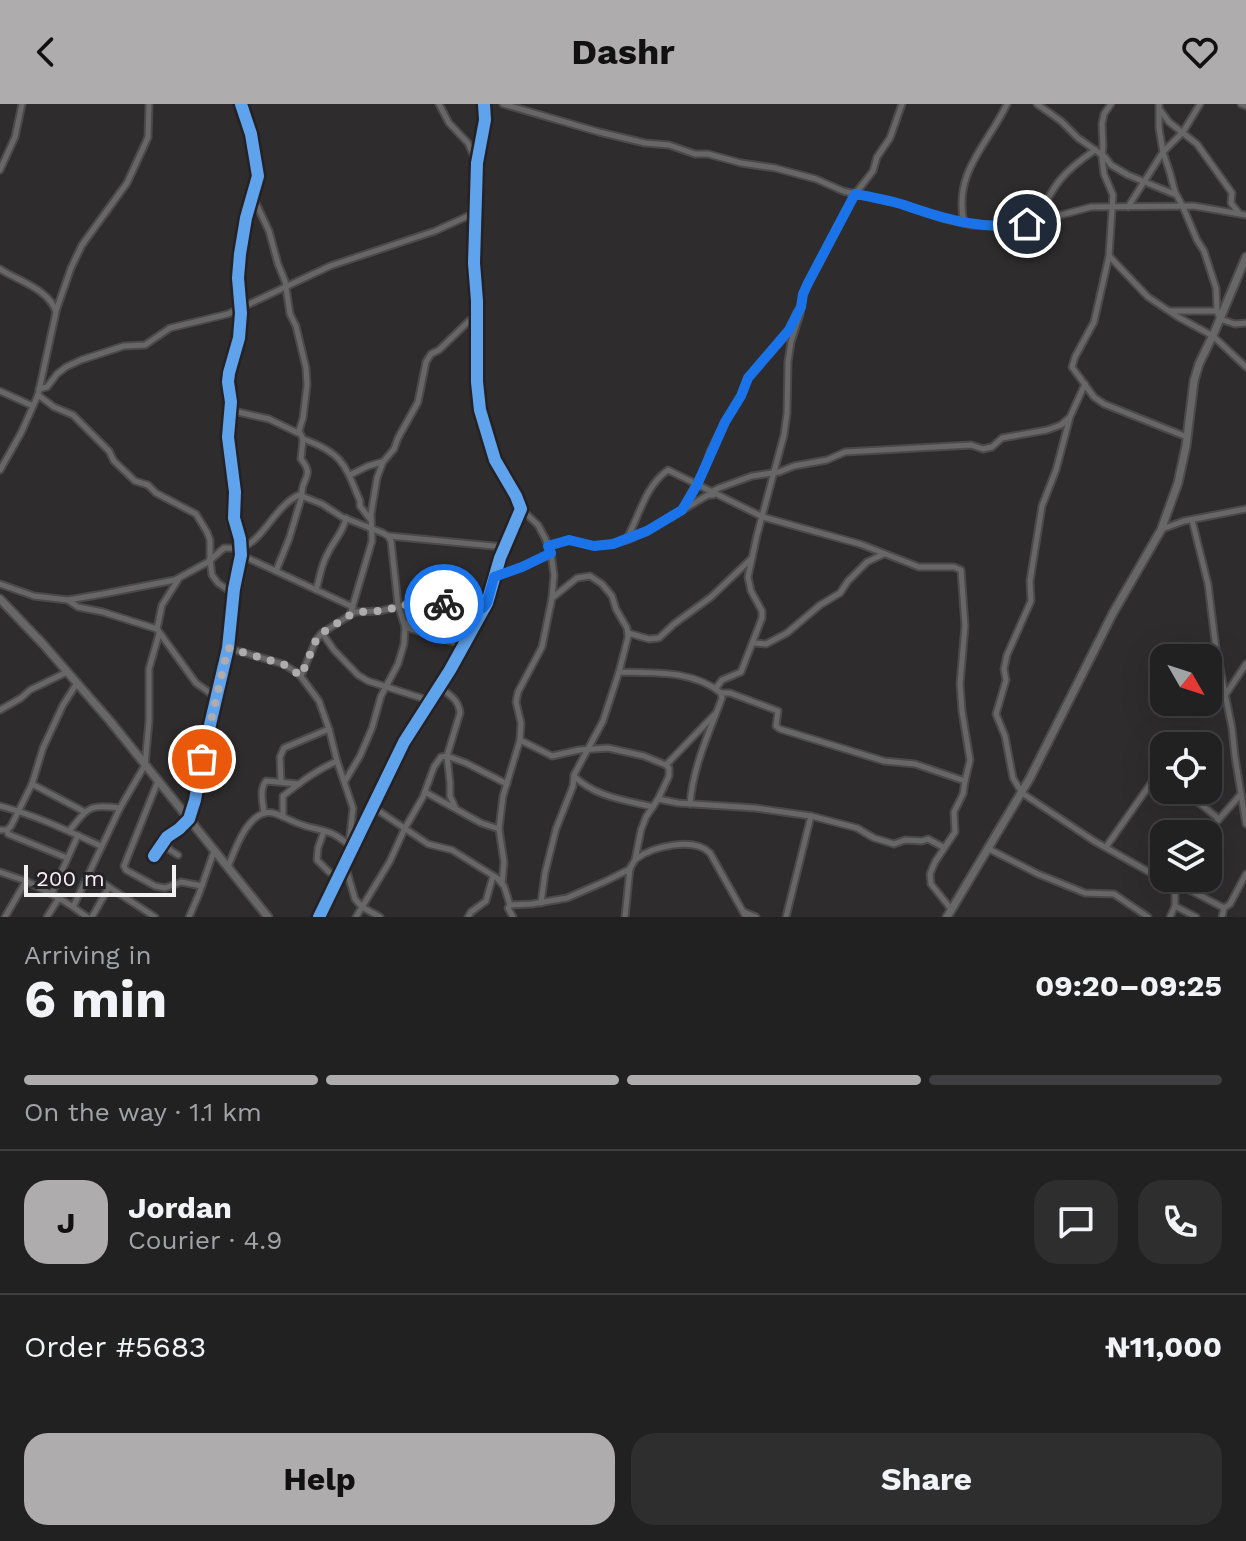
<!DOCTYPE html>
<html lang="en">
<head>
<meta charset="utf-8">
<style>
  body { margin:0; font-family:"Work Sans",sans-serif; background:#2e2e2f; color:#f1f3f6; height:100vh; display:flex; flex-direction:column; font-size:30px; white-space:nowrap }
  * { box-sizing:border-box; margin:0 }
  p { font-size:26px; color:#a2a3a5 }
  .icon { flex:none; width:44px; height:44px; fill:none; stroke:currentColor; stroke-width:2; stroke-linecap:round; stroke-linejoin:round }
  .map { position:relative; height:813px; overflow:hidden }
  .panel { display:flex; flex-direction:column; background:#222122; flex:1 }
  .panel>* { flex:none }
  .needle { width:52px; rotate:129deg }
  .fabs { position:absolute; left:1150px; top:540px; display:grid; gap:16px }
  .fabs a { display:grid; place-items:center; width:72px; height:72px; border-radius:16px; background:#222122; box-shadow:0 8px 32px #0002,0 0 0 2px #3f3e40; font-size:40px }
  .scale { position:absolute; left:24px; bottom:20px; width:152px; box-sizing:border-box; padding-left:8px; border:4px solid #f4f1f3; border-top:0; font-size:22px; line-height:28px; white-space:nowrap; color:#f4f1f3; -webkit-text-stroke:6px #252124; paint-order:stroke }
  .pin { position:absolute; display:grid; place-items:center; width:68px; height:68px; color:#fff; margin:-34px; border:4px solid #fff; border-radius:50%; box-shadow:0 2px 8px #0007 }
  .courier { position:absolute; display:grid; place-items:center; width:80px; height:80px; margin:-40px; border:6px solid #1a73e8; border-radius:50%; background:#fff; color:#222; box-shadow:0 2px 10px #0007 }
  .summary em { font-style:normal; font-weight:700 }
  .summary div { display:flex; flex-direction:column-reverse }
  .summary { display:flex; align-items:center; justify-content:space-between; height:136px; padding:0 24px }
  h1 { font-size:52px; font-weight:700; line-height:60px }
  .bar { display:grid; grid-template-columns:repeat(4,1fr); gap:12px 8px; align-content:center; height:96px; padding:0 24px }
  .bar i { height:10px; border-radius:6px; background:#3f3e40 }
  .bar .current { background:#afacae }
  .bar p { grid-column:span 4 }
  .line { display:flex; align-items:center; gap:20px; padding:0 24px; border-top:2px solid #3f3e40 }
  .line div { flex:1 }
  .round { display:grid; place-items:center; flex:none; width:84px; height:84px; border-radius:24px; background:#2e2e2f }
  .button { display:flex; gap:16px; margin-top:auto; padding:16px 24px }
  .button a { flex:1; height:92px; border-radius:24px; background:#afacae; color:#111; font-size:32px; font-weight:700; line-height:92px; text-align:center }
  .button a+a { background:#2e2e2f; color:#f1f3f6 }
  header { display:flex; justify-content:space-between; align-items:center; height:104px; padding:0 24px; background:#afacae; color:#111; font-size:36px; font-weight:700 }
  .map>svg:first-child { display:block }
</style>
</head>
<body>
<header><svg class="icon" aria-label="back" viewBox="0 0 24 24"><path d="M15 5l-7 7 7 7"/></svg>Dashr<svg class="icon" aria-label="heart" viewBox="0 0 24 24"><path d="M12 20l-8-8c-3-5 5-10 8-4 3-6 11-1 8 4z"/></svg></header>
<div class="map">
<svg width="1246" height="813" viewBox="0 0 1246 813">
  <rect width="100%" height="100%" fill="#2e2c2d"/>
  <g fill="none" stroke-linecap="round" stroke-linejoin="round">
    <defs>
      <g id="minor">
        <path d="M 439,0 L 449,19 L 468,39 L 477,59"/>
        <path d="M 503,0 L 599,28 L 645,39 L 669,41 L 695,50 L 708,50 L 741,59 L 775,64 L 816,75 L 843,87 L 901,100 L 942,114 L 972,121 L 992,122 L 1027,120 L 1091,103 L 1194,102 L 1246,111"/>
        <path d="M 1037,0 L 1061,17 L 1078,34 L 1105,53 L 1111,61 L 1128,71 L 1174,90"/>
        <path d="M 1111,0 L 1104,10 L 1102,20 L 1103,42 L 1102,53 L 1104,70 L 1113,91 L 1109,152 L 1094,218 L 1075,253 L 1072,263 L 1094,293 L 1104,300 L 1187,333"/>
        <path d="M 1159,0 L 1159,24 L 1163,48 L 1170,69 L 1175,88 L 1183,103 L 1197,136 L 1204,147 L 1216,184 L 1217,207 L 1220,215 L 1235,220 L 1246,219"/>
        <path d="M 1241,0 L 1246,2"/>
        <path d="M 1160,6 L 1169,18 L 1197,40 L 1232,89 L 1231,99 L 1239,109"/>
        <path d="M 0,66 L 15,33 L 22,0"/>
        <path d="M 253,93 L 269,127 L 278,160 L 285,177 L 290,210 L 296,222 L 306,264 L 307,281 L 303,314 L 299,327 L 303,335 L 301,355 C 316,373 300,374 302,392 L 289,435 L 276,467"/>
        <path d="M 1128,103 L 1163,48 L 1183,28 L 1200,0"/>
        <path d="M 1036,117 C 1054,81 1061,69 1095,46"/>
        <path d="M 964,119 C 953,68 987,42 1007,0"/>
        <path d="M 1110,153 L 1148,193 L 1178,213 L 1213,232 L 1246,263"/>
        <path d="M 0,165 C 18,177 49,185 56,208 L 38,291 L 21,329 L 0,366"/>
        <path d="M 56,207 L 71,164 L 82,141 L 127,79 L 145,40 L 148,33 L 149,0"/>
        <path d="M 1170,207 L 1217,207"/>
        <path d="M 1085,280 L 1070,313 L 1056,366 L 1042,402 L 1030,477 L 1031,497 L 1007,551 L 1004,565 L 1006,576 L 996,610 L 1005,632 L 1013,674 L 1022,689 L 1094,737 L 1167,778 L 1178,780 L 1182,774"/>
        <path d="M 39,285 L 47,283 L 57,270 L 66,263 L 81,256 L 124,242 L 145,241 L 170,224 L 228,210 L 330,162 L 435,127 L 477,108"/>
        <path d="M 0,287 L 33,302"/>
        <path d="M 38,291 L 54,303 L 73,311 L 109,347 L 114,357 L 135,377 L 148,381 L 156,389 L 196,410 L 207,428 L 210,436 L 210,456 L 212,471 L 218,479 L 234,490"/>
        <path d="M 229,306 L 269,315 L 298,329"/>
        <path d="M 303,335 C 343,349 345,361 360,397 L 360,402 L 370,415"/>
        <path d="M 350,371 L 368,362 L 382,358"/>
        <path d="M 711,388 L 719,384 L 752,372 L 779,368 L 794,362 L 827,356 L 845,348 L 971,341 L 983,345 L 992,343 L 1002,334 L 1047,326 L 1061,321 L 1069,314"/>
        <path d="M 682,406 L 705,364 L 710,348 L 725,318 L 741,292 L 748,274 L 787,230 L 797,208"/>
        <path d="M 1192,416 L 1208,480 L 1216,545 L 1232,624 L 1235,653 L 1246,720"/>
        <path d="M 1162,425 L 1184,417 L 1246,405"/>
        <path d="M 389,432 L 504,443"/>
        <path d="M 626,436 C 639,413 645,382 668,366 L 763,413 L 860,440 L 919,463 L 954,463 L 961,466 L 965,522 L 960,580 L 962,607 L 970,656 L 965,677"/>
        <path d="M 548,442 L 569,436 L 594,442 L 613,440 L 630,435 L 647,427 L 708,391 L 713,391"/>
        <path d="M 241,451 L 353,503"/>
        <path d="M 494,473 L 522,463 L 551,449"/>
        <path d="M 178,476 L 162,501 L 157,525 L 196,579 L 217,594"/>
        <path d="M 0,480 L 34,492 L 59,495 L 68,496 L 103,490 L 175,476 L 208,458 L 224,444 C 230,444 237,445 243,443 C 263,436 276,401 299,391 L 322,400 L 342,413 L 383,429 L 388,432 L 391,437 L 398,501 L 405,523 L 404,540 L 398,560 L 381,592 L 372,624 L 360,652 L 345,677"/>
        <path d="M 316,486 C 320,473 321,461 328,449 C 334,436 343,429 346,414"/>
        <path d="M 68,496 L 78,503 L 103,508 L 157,525"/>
        <path d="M 350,511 L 372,437 L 371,410 L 377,374 L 383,358 L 394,345 L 398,334 L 418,298 L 426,258 L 431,250 L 439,246 L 470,216 L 476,217"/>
        <path d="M 405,523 L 463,541"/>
        <path d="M 407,523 L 415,498"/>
        <path d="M 322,529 L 334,546 L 358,571 L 368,577 L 431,597"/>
        <path d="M 628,529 L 649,535 L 659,534 L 674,520 L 711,493 L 751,455"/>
        <path d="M 754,539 L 766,540 L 787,529 L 820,501 L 840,489 L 848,477 L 867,458 L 884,450"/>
        <path d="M 228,544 L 283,560 L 299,570 L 319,597 L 329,625 L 337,657 L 353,704 L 349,741 L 353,746"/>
        <path d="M 619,568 C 654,569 693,566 721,589 L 722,594 C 709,629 693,662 690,700"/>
        <path d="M 301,572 L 316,536 L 322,529 L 355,508 L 380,507 L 416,498 L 433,498 L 483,504"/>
        <path d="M 439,583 C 449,590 459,596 460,609 L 447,652 L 450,679 L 450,692 L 455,703"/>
        <path d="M 716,584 L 722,576 L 741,568 L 762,514 L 762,507 L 751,487 L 748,473 L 757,431 L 784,331 L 787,309 L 788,258 L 791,238 L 800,210 L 803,190 L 855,90 L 873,67 L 877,53 L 890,34 L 902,0"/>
        <path d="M 721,589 L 730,589 L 778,607 L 776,622 L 780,625 L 884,657 L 915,660 L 965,677 L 963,690 L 954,708 L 955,728 L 935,758 L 930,770 L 931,780 L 951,805"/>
        <path d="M 1226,590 L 1246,560"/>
        <path d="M 0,606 L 21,594 L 30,586 L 67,568"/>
        <path d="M 520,636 L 552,652 L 579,646 L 608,644 L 644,652 L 666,661"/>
        <path d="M 447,652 L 466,659 L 507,680"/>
        <path d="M 666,661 L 715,610"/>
        <path d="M 574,672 C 595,693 625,696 653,703"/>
        <path d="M 158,677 L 124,762 L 126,766 L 155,782 L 165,784 L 181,778 L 202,782"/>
        <path d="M 281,677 L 280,653 L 284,644 L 329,625"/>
        <path d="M 32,680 L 85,708"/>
        <path d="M 1183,686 L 1219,715"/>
        <path d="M 425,688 L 481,719 L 499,725"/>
        <path d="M 658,695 L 678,699 L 755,704 L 811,712 L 857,724 L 874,734 L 894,740 L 905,736 L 922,737 L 928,735 L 943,743"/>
        <path d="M 0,702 C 35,711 68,727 101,742"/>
        <path d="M 373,703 L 428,740 L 452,746 L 497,774 L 504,782 L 510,801"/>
        <path d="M 264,709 C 263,698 259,686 266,677 L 299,680"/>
        <path d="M 283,713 L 283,692 C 302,677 315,667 337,657"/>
        <path d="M 0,726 L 7,726 L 11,722 L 32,680 L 43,644 L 63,601 L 77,579"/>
        <path d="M 7,726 L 8,730 L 13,732 L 67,754"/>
        <path d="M 69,727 C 89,703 88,700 120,704"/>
        <path d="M 324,727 L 318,744 L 317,756 L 329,768 L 340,772"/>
        <path d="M 1206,730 L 1241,690"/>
        <path d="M 164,737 L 170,746 L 178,751"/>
        <path d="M 1106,743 L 1156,672 L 1161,671 L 1164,673"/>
        <path d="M 989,745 L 1038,770 L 1085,789 L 1114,790 L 1148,813"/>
        <path d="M 154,752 L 167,733 L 179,725 L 189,715 L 195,696 L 202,655 L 228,544 L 234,485 L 241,451 L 240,435 L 234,414 L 235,388 L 228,333 L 231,298 L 228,278 L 229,269 L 239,234 L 241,209 L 238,174 L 240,150 L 246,114 L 258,72 L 251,30 L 241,0"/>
        <path d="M 636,755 C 653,742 694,733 710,749 L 746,813"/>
        <path d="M 345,761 L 355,795 L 362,803 L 380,813"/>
        <path d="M 228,763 C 235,745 249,704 273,709 C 281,711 289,716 297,719 C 308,724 322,725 333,730 C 339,733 344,737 349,741"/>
        <path d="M 0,768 L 26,777 L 59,794"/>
        <path d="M 89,770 L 155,813"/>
        <path d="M 502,780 L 504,758 L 499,725 L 503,692 L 520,636 L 521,619 L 516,598 L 518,588 L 542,543 L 552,494 L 554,471 L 551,449 L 545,434 L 538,421 L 521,405"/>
        <path d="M 1178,780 L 1224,804 L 1230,800 L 1246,770"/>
        <path d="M 52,789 L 78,731"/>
        <path d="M 541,799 L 545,769 L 556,725 L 573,682 L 574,671 L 603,617 L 619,568 L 628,533 L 627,524 L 616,505 L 612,492 L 602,480 L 590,472 L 577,474 L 552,494"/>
        <path d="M 1175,802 L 1196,813"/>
        <path d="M 744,808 L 756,813"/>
        <path d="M 5,813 L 26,777"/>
        <path d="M 47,813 L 59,794 L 73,803"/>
        <path d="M 87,813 L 73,803 L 120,704 L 145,661 L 149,617 L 149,565 L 159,530"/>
        <path d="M 92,813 L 109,783"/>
        <path d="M 189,813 L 199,790 L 214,747"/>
        <path d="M 319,813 L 404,638 L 450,566 L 487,499 L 500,454 L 521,405 L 516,392 L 495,356 L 480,306 L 477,278 L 477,197 L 474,159 L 477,59 L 485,16 L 484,0"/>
        <path d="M 356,813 L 390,757 L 405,724 L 423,693 L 434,663 L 441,653 L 447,652"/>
        <path d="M 468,813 L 471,808 L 486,797 L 493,772"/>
        <path d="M 513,813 L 508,804 L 510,801 L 532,800 L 567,794 L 606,777 L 630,765"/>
        <path d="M 625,813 L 630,764 L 635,756 L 641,726 L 646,713 L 658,695 L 669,672 L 669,664 L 666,661"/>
        <path d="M 786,813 L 811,712"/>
        <path d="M 1170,813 L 1175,802 L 1175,781"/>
        <path d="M 1222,813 L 1224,804"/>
      </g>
      <g id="tertiary">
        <path d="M 0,495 L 43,540 L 110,617 L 268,813"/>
        <path d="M 947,813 L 1030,674 L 1113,509 L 1161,426 L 1178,379 L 1186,342 L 1194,277 L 1199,260 L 1214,229 L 1246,153"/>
      </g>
    </defs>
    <!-- minor casing -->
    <use href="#minor" stroke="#4b494a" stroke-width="9"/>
    <!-- tertiary casing -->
    <use href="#tertiary" stroke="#4b494a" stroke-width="11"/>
    <!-- minor -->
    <use href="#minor" stroke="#686768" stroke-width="5"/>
    <!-- tertiary -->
    <use href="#tertiary" stroke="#686768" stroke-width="7"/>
    <defs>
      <g id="cycleway">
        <path d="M 154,752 L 167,733 L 179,725 L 189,715 L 195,696 L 202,655 L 228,544 L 234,485 L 241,451 L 240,435 L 234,414 L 235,388 L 228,333 L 231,298 L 228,278 L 229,269 L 239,234 L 241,209 L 238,174 L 240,150 L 246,114 L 258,72 L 251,30 L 241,0"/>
        <path d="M 319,813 L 404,638 L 450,566 L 487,499 L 500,454 L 521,405 L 516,392 L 495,356 L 480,306 L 477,278 L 477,197 L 474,159 L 477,59 L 485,16 L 484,0"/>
      </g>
    </defs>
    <!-- cycleway casing -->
    <use href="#cycleway" stroke="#252124" stroke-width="17"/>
    <!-- cycleway -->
    <use href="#cycleway" stroke="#60a3ed" stroke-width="12"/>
  </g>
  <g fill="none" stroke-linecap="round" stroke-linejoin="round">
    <!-- done -->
    <path stroke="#afacae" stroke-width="8" stroke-dasharray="0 14.4" d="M 202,655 L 228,544 L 283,560 L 301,572 L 316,536 L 322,529 L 350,511 C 359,507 367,508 377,507 C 403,504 415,494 444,500"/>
    <!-- route -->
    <path stroke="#1a73e8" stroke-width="10" d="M 444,500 L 483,504 L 487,499 L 494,473 L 522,463 L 551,449 L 548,442 L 569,436 L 594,442 L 613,440 L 647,427 L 682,406 L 697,381 L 725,318 L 741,292 L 748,274 L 789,226 L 801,203 L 803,190 L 808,179 L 855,90 C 871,93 889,96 904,101 C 947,116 981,126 1027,120"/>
  </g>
</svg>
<div class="fabs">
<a><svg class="needle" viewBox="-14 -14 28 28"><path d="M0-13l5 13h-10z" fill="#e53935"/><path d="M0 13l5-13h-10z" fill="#a2a3a5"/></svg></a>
<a><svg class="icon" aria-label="locate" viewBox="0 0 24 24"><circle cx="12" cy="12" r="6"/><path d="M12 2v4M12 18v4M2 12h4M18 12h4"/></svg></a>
<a><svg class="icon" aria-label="layers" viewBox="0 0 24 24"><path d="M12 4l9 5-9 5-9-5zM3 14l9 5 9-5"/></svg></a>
</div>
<div class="scale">200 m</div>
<div class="pin" style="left:202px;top:655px;background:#ea580c"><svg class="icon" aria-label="bag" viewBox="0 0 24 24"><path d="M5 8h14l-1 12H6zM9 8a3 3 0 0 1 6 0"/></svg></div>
<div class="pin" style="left:1027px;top:120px;background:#1f2937"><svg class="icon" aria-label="home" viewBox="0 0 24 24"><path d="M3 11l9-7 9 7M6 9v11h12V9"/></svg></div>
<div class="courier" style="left:444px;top:500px"><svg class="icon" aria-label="bike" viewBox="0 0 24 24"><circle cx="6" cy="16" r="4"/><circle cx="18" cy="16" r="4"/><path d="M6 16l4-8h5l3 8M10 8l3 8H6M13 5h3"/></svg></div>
</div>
<section class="panel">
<div class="summary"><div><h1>6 min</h1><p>Arriving in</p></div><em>09:20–09:25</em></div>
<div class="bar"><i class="current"></i><i class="current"></i><i class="current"></i><i></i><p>On the way · 1.1 km</p></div>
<div class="line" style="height:144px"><b class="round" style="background:#afacae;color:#111">J</b><div><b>Jordan</b><p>Courier · 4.9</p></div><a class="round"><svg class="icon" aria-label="chat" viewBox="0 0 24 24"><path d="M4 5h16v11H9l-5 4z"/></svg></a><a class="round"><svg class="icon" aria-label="phone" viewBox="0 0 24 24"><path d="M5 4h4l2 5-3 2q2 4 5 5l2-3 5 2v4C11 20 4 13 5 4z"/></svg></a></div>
<div class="line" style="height:104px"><div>Order #5683</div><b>₦11,000</b></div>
<div class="button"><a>Help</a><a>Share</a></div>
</section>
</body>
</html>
